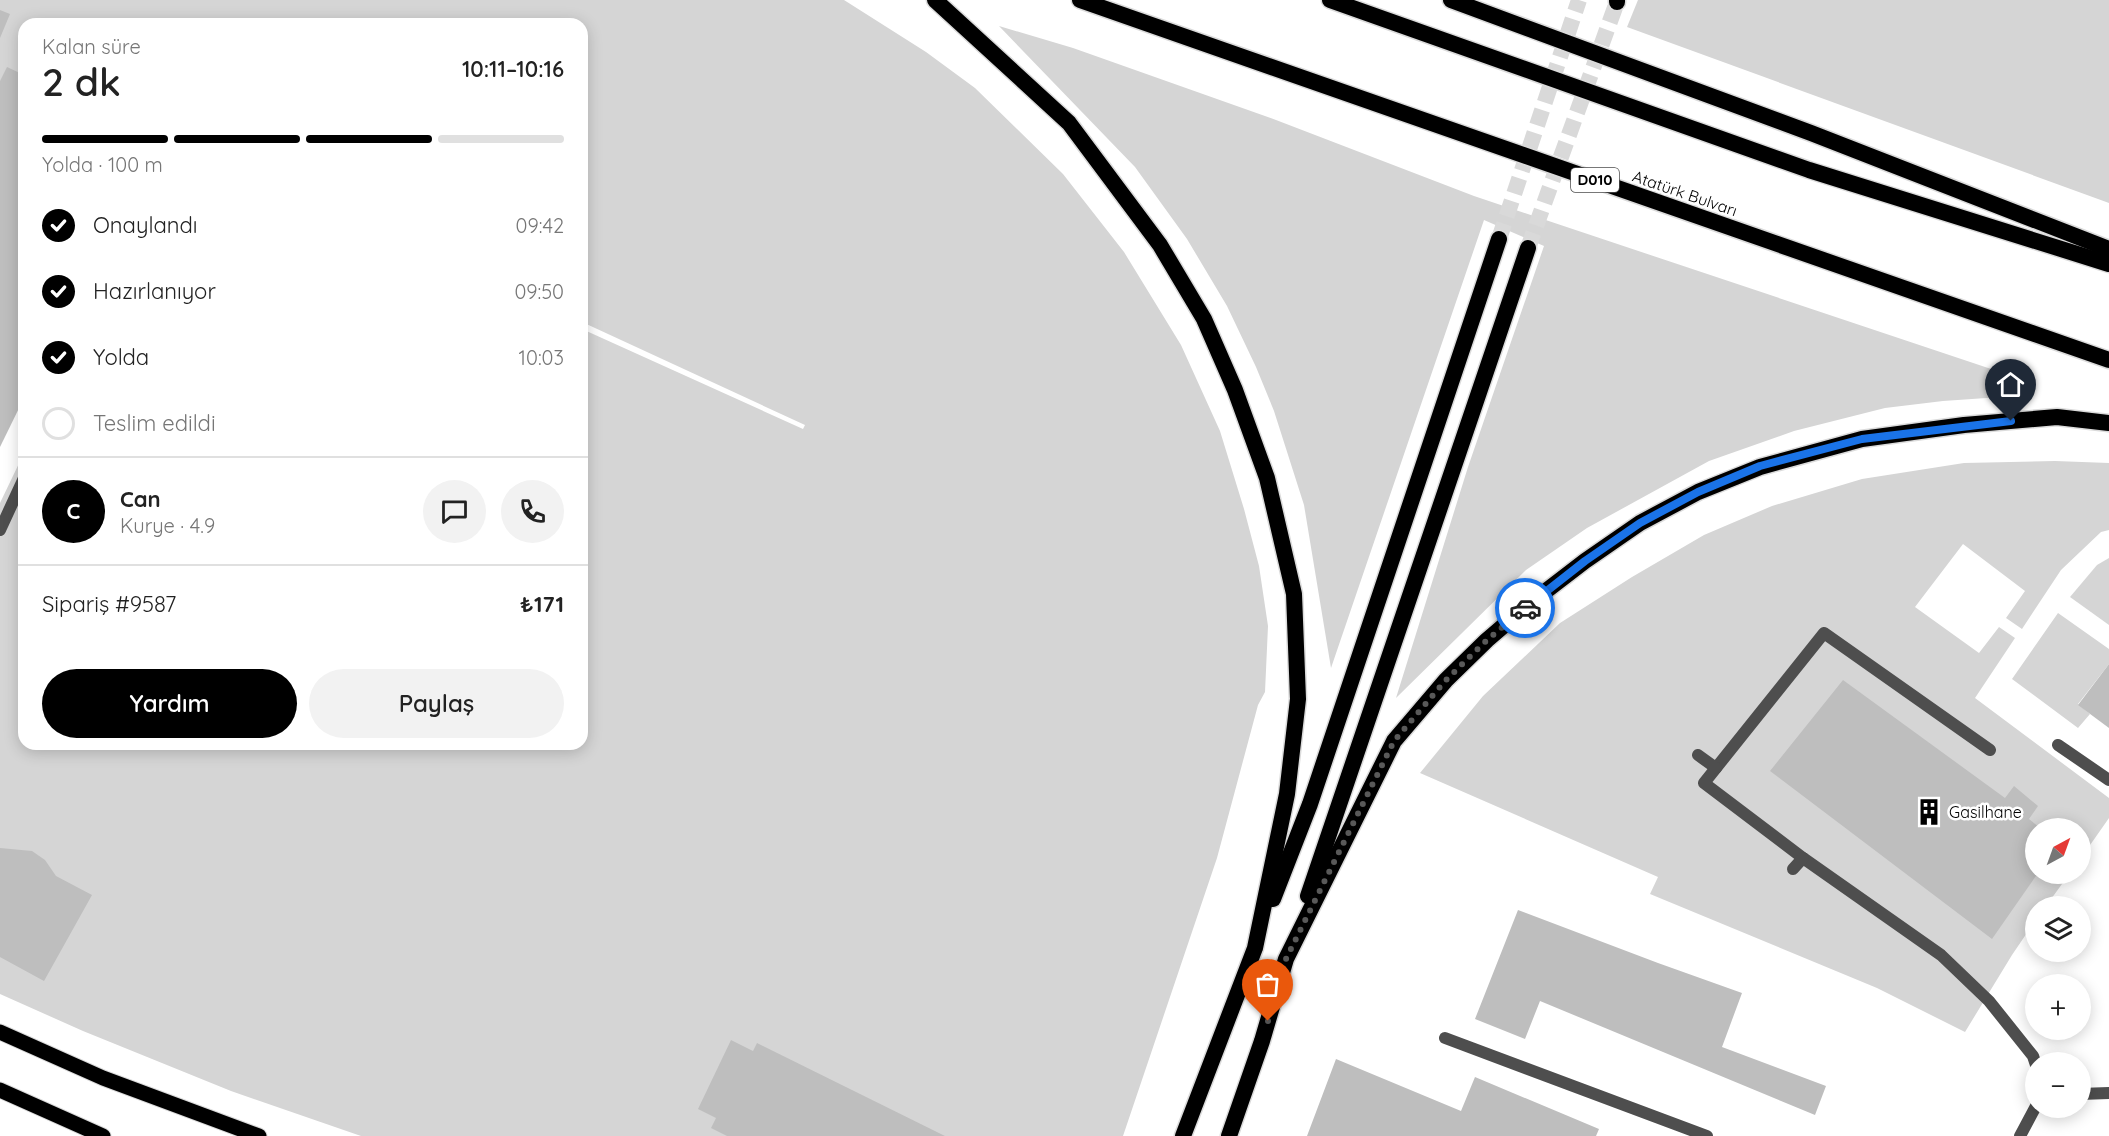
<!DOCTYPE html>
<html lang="tr">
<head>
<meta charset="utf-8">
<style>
  body { margin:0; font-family:Quicksand,sans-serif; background:#f2f2f2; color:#222; height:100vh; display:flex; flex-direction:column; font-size:22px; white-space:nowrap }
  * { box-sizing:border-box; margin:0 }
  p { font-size:20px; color:#767676 }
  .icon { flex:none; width:33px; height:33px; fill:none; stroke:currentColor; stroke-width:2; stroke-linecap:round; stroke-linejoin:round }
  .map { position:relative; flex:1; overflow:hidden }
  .drawer { position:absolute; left:18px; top:18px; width:570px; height:732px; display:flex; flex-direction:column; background:#fff; border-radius:18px; box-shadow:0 3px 15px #0003 }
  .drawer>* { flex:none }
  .needle { width:39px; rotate:41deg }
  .tools { position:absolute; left:2025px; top:818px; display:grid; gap:12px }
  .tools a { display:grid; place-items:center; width:66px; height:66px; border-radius:50%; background:#fff; box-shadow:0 3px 15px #0003; font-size:30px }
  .pin { position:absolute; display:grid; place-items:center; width:51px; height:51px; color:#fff; margin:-62px -26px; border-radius:50% 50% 50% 0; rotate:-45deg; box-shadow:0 0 6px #0007 }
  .pin .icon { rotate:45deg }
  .courier { position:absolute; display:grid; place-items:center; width:60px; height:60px; margin:-30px; border:4px solid #1a73e8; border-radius:50%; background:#fff; color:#222; box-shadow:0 2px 8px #0007 }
  .summary em { font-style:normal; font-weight:600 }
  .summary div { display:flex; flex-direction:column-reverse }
  .summary { display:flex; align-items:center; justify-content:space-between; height:102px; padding:0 24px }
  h1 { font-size:39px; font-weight:600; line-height:45px }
  .bar { display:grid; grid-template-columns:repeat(4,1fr); gap:9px 6px; align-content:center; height:72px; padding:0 24px }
  .bar i { height:8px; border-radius:4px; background:#e0e0e0 }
  .bar .current { background:#000 }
  .bar p { grid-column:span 4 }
  .line { display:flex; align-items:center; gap:15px; padding:0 24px; border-top:2px solid #e0e0e0 }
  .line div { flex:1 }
  .round { display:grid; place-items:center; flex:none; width:63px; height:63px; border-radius:32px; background:#f2f2f2 }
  ol { padding:0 24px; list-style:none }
  li { display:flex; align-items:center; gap:18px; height:66px }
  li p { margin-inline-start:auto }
  li .icon { padding:6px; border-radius:50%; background:#000; color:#fff; stroke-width:4 }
  li:last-child { color:#767676 }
  li i { width:33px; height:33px; border:3px solid #e0e0e0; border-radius:50% }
  .button { display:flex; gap:12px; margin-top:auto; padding:12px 24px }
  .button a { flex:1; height:69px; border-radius:36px; background:#000; color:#fff; font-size:24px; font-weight:600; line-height:69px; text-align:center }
  .button a+a { background:#f2f2f2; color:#222 }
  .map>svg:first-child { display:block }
</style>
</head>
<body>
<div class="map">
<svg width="2109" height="1136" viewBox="0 0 2109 1136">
  <rect width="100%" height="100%" fill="#fff"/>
  <!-- green -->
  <g fill="#d5d5d5">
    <path d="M 0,0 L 844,0 L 926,52 L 975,88 L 1063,174 L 1124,252 L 1181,345 L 1220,431 L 1244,509 L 1259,566 L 1268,626 L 1265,692 L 1258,705 L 1217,858 L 1123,1136 L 361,1136 L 231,1091 L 83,1031 L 0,994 L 0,503 L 24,453 L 24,744 L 582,744 L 582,329 L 803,429 L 805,425 L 582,322 L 582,24 L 24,24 L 24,75 L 0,81 Z"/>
    <path d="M 1638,0 L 2109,0 L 2109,203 L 1627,27 Z"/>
    <path d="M 999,26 L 1073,48 L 1276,120 L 1474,196 L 2030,382 L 2030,395 L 1943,401 L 1885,408 L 1794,431 L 1709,461 L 1587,528 L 1526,570 L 1396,698 L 1468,467 L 1544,246 L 1484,220 L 1331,668 L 1304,505 L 1274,411 L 1256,367 L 1227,306 L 1187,239 L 1135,167 Z"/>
    <path d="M 2055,461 L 2109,463 L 2109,530 L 2101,532 L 2061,570 L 2022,629 L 2006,618 L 2025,591 L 1963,544 L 1915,607 L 1979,653 L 1999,627 L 2015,638 L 1975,698 L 2109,798 L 2109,818 L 2081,858 L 2080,828 L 2036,828 L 2036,873 L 2070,873 L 2046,906 L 2036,906 L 2035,921 L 2012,955 L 1965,1032 L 1877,988 L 1650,894 L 1658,877 L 1420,773 L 1483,696 L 1560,623 L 1632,577 L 1704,535 L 1772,506 L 1862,479 L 1964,463 Z"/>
    <path d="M 2109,558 L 2109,625 L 2070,597 L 2097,565 Z"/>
    <path d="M 2058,613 L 2109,649 L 2109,664 L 2078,704 L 2090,714 L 2078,728 L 2012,679 Z"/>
  </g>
  <!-- building -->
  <g fill="#bebebe">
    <path d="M 0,10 L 10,14 L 0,38 Z"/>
    <path d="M 7,67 L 24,75 L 24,398 L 0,447 L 0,81 Z"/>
    <path d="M 2109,664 L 2109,728 L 2078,705 Z"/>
    <path d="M 1843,680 L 2005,798 L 2014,786 L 2038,806 L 2029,819 L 2040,828 L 2036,828 L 2036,873 L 2038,873 L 1992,939 L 1770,771 Z"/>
    <path d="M 0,848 L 32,851 L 45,860 L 56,876 L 92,895 L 44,981 L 0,957 Z"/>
    <path d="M 1518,910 L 1658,963 L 1742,993 L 1722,1047 L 1826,1086 L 1815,1115 L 1540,1001 L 1525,1039 L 1475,1019 Z"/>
    <path d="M 731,1040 L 753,1051 L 757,1043 L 945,1136 L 727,1136 L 711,1128 L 716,1118 L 698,1109 Z"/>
    <path d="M 1336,1059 L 1461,1111 L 1475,1077 L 1599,1129 L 1596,1136 L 1307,1136 Z"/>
  </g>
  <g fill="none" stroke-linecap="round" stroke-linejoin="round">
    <!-- trunk-tunnel -->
    <g stroke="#d9d9d9" stroke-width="16" stroke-dasharray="16 8" stroke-linecap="butt">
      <path d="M 1499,239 L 1579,0"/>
      <path d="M 1528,248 L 1617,2"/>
    </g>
    <defs>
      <g id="primary">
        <path d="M 0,1032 L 103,1078 L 259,1136"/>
        <path d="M 0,1090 L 103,1136"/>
      </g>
      <g id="trunk">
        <path d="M 935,0 L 1069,123 L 1160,245 L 1204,319 L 1235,390 L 1267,478 L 1294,594 L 1298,699 L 1287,794 L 1255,948 L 1183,1136"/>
        <path d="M 1080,0 L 2109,360"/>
        <path d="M 1330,0 L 1809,170 L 2109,264"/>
        <path d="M 1451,0 L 1811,133 L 2109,249"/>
        <path d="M 1617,2 L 1617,0"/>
        <path d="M 1308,896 L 1528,248"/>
        <path d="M 1273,899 L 1310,804 L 1499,239"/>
        <path d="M 1229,1136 L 1262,1041 L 1286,959 L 1394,741 L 1446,680 L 1487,640 L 1529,604 L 1585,561 L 1640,523 L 1698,492 L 1760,467 L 1862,439 L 1964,425 L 2057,417 L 2109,423"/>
      </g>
    </defs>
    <!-- primary casing -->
    <use href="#primary" stroke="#dbdbdb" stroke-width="17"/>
    <!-- trunk casing -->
    <use href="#trunk" stroke="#dbdbdb" stroke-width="19"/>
    <!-- service -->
    <g stroke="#4e4e4e" stroke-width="12">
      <path d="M 2058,745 L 2109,780"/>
      <path d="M 1990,750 L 1824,633 L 1704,783 L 1803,858 L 1941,955 L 1989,1001 L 2033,1056 L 2036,1065"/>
      <path d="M 1698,755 L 1716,768"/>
      <path d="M 1793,869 L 1803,858"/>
      <path d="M 1445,1038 L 1707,1136"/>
      <path d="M 2080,1094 L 2109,1093"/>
      <path d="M 2020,1136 L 2036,1106"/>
    </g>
    <!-- pedestrian -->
    <path stroke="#4e4e4e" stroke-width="12" d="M 0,530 L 24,478"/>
    <!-- primary -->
    <use href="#primary" stroke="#000" stroke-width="15"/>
    <!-- trunk -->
    <use href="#trunk" stroke="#000" stroke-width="16"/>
  </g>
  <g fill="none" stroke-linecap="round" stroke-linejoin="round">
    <!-- done -->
    <path stroke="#595959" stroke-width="6" stroke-dasharray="0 10.8" d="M 1268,1021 L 1286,959 L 1394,741 L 1446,680 L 1487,640 L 1525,608"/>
    <!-- route -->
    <path stroke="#1a73e8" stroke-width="8" d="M 1525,608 L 1585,561 L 1640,523 L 1698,492 L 1760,466 L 1862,439 L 2011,421"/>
  </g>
  <!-- icons -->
  <defs>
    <symbol id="building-bare" viewBox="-9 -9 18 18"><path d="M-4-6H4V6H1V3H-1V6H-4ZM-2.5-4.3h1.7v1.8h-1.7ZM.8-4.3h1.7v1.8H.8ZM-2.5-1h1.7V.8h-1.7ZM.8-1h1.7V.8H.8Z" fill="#000" stroke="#fff" stroke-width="2.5" paint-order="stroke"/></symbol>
  </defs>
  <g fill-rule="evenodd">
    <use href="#building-bare" x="1910" y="793" width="38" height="38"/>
  </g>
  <g text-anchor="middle" stroke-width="5" stroke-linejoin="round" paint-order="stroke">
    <!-- shield labels -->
    <rect fill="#fff" stroke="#4c4c4c" stroke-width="1.5" x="1571" y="168" width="48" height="24" rx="4.5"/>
    <g font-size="15" font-weight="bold" fill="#000">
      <text x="1595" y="185">D010</text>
    </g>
    <!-- street labels -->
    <g font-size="16" fill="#000" stroke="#fff">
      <text transform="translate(1685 193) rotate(19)" y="6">Atatürk Bulvarı</text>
    </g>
    <!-- poi labels -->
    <g font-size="16" fill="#000" stroke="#fff" text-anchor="start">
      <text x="1949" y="818">Gasilhane</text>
    </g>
  </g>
</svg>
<div class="tools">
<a><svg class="needle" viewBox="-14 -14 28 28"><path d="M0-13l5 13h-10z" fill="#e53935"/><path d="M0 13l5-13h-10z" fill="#767676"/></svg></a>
<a><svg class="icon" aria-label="layers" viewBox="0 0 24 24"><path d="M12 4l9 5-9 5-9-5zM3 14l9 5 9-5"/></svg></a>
<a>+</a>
<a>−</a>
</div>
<div class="pin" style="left:1268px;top:1021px;background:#ea580c"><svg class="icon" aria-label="bag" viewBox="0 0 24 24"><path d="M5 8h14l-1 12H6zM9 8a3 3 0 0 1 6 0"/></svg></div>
<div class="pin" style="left:2011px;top:421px;background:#1f2937"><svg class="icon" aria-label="home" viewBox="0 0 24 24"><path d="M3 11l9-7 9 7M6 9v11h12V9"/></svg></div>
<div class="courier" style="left:1525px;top:608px"><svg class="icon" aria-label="car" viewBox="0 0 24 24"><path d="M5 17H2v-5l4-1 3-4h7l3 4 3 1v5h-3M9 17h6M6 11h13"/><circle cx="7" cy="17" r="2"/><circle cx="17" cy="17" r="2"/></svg></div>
<section class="drawer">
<div class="summary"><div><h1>2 dk</h1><p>Kalan süre</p></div><em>10:11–10:16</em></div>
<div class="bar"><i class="current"></i><i class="current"></i><i class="current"></i><i></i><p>Yolda · 100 m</p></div>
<ol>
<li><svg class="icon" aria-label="check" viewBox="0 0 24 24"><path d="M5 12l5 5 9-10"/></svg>Onaylandı<p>09:42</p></li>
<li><svg class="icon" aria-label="check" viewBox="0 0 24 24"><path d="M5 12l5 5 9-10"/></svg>Hazırlanıyor<p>09:50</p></li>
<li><svg class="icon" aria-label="check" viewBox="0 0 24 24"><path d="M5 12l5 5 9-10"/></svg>Yolda<p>10:03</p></li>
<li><i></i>Teslim edildi</li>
</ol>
<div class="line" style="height:108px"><b class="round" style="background:#000;color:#fff">C</b><div><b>Can</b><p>Kurye · 4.9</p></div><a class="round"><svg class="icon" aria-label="chat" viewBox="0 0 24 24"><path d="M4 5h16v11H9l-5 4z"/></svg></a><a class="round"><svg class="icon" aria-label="phone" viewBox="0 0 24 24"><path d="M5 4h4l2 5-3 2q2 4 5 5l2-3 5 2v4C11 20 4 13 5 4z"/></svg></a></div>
<div class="line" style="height:78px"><div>Sipariş #9587</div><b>₺171</b></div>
<div class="button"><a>Yardım</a><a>Paylaş</a></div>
</section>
</div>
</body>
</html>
